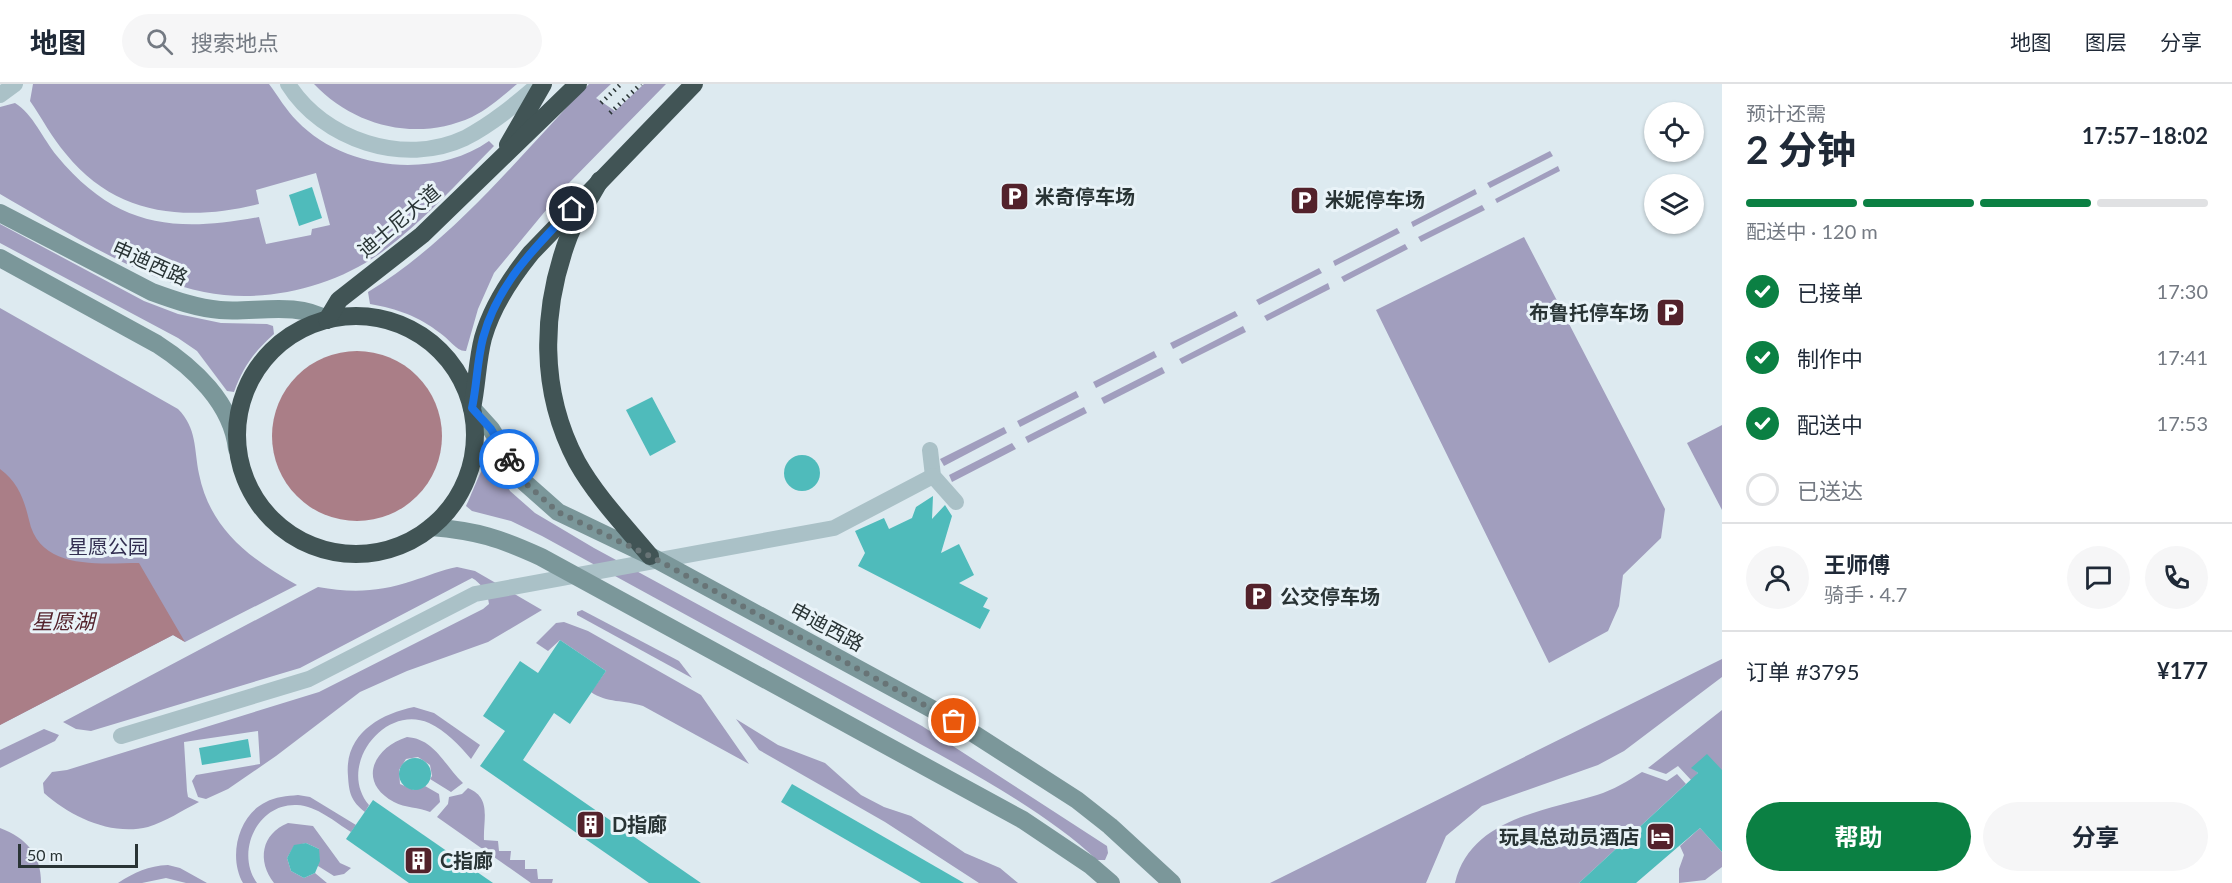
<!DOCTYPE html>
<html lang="zh">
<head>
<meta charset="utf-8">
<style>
  body { margin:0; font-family:Lato,"Noto Sans SC",sans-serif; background:#f6f6f7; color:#1f2937; height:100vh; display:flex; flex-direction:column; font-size:22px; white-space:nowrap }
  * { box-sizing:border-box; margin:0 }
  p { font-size:20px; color:#747a83 }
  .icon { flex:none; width:33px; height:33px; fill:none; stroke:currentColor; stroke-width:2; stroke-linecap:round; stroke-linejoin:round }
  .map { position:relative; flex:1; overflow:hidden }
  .side { display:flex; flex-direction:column; background:#fff; width:510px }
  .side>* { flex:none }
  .tools { position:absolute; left:1644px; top:18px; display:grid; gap:12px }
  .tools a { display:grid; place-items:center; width:60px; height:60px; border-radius:50%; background:#fff; box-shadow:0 2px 4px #0004; font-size:30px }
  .scale { position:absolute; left:18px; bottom:15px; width:120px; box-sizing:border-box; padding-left:6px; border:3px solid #293435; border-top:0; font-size:16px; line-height:21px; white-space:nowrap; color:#293435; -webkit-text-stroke:4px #e9f3f8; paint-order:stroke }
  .pin { position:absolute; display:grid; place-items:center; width:51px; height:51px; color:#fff; margin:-26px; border:3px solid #fff; border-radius:50%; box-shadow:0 2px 6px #0007 }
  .courier { position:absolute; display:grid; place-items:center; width:60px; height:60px; margin:-30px; border:4px solid #1a73e8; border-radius:50%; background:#fff; color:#222; box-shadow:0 2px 8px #0007 }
  .summary em { font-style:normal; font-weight:700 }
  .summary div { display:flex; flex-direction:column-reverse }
  .summary { display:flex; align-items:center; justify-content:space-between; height:102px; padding:0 24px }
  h1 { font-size:39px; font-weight:700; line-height:45px }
  .bar { display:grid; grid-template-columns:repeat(4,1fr); gap:9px 6px; align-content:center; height:72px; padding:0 24px }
  .bar i { height:8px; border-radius:4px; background:#e0e1e3 }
  .bar .current { background:#0b8043 }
  .bar p { grid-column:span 4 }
  .line { display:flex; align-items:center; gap:15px; padding:0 24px; border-top:2px solid #e0e1e3 }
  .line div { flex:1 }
  .round { display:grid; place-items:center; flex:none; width:63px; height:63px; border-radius:32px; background:#f6f6f7 }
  ol { padding:0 24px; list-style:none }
  li { display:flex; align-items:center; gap:18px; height:66px }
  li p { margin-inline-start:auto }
  li .icon { padding:6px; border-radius:50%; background:#0b8043; color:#fff; stroke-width:4 }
  li:last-child { color:#747a83 }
  li i { width:33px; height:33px; border:3px solid #e0e1e3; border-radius:50% }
  .action { display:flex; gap:12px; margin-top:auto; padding:12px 24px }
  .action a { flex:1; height:69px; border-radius:36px; background:#0b8043; color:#fff; font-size:24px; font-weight:700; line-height:69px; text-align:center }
  .action a+a { background:#f6f6f7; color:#1f2937 }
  header { display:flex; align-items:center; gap:36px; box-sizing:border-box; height:84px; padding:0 30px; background:#fff; border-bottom:2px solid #e0e1e3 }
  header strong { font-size:28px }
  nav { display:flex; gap:33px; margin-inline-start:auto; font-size:21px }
  .search { width:420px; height:54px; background:#f6f6f7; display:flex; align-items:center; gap:15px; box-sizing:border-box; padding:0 21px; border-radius:33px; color:#747a83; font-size:22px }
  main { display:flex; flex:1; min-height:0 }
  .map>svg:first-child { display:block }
</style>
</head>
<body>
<header>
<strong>地图</strong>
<div class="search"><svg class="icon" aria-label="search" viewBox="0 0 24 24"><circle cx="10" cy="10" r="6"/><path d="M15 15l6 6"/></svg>搜索地点</div>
<nav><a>地图</a><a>图层</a><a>分享</a></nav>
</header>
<main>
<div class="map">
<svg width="1722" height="799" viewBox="0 0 1722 799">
  <rect width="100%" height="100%" fill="#ddeaf0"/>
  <!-- green -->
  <g fill="#a19ebe">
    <path d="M 33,0 L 269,0 C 278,12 286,26 297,37 C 344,86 434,96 489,57 L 494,62 C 458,98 423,138 382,168 C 332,204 264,220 204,208 C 142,196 56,142 0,110 L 0,23 L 15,19 C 33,30 43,55 57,72 C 116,143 173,149 259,133 L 266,160 L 311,151 L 312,145 L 330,141 L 316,89 L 256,106 L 259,120 C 186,138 116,132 66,70 C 52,54 42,34 30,17 Z"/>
    <path d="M 314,0 L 517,0 C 503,12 488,25 472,33 C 417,58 355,43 314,0 Z"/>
    <path d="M 589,0 L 611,0 L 596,14 L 615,27 L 644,0 L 666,0 L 566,102 L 494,189 L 478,225 L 466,267 C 457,268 448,254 440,249 C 418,232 398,225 370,220 L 368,208 C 455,155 519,72 589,0 Z"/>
    <path d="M 1550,67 L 1553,72 L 1490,104 L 1487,99 Z"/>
    <path d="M 1558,82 L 1560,87 L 1497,119 L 1495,115 Z"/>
    <path d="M 1475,105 L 1477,110 L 1413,143 L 1411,138 Z"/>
    <path d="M 1482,121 L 1485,126 L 1421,158 L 1418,153 Z"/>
    <path d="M 0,140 L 144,217 L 178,230 L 221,239 L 267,240 L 273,242 L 274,250 C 254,268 243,283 234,308 L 227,307 L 197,267 L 178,254 L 0,159 Z"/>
    <path d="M 1397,144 L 1400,149 L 1335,182 L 1333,177 Z"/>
    <path d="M 1524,153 L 1665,425 L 1661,454 L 1623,491 L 1619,522 L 1608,547 L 1549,579 L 1376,226 Z"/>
    <path d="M 1405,160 L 1408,165 L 1344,198 L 1341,193 Z"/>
    <path d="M 1319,184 L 1322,189 L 1259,221 L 1256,216 Z"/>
    <path d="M 1328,199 L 1330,205 L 1267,237 L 1264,232 Z"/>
    <path d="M 0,224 L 178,325 C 197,344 194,365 199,390 C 210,445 250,475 297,501 L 185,558 L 173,551 L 0,641 Z"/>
    <path d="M 1235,227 L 1238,232 L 1173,265 L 1170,259 Z"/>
    <path d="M 1243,242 L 1246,248 L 1182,280 L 1179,275 Z"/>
    <path d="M 1154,267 L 1157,273 L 1096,304 L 1093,298 Z"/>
    <path d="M 1162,283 L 1165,289 L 1104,320 L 1101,314 Z"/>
    <path d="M 1076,307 L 1079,313 L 1020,343 L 1017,337 Z"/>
    <path d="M 1084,323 L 1087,329 L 1028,359 L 1025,353 Z"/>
    <path d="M 1722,341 L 1722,426 L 1687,359 Z"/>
    <path d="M 1004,343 L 1007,349 L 944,382 L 940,375 Z"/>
    <path d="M 1012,359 L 1016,365 L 952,398 L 949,391 Z"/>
    <path d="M 487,379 L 493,380 L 510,407 L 535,429 L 594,464 L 922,642 L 1107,762 L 1108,769 L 1105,776 L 1097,776 C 1042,724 954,679 888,642 C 773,578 657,515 542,452 L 511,437 L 472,427 L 466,422 C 471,413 481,383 487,379 Z"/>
    <path d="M 457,483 L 475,487 L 542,526 L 488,558 L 407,587 L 360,608 L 276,672 L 228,705 L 206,715 L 198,713 L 192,697 L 196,691 L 260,680 L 258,647 L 184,658 L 187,707 L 188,713 L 199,718 C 183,726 165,738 148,743 C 111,752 71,733 44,709 L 43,699 L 52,688 L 67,686 L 319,608 L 483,525 L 489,520 C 488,509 481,499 472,494 L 300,584 L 91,647 L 76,645 L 63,638 L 318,503 C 351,509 380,508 412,497 C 428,492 441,486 457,483 Z"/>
    <path d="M 582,526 L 679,577 L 692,594 L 577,531 L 577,528 Z"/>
    <path d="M 564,538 L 588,547 L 701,611 L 749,680 L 643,622 C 625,616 606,619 591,608 L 606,587 L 560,556 L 548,567 L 536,559 L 556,539 Z"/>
    <path d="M 1722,575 L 1722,593 L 1624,667 L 1598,681 L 1482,722 L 1446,752 L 1426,799 L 1270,799 Z"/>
    <path d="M 414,623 L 434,629 L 480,661 L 471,675 C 459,661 446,647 429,639 C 385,619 336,682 369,721 L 365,728 C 351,717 349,709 348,692 C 344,651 379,630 414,623 Z"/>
    <path d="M 1722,626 L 1722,686 L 1692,684 L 1698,689 L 1692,697 L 1678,682 L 1666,690 L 1648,684 Z"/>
    <path d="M 736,635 L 778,661 L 825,679 L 861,711 L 884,723 L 911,732 L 965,769 L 1000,784 L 1018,799 L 979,799 L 885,738 L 759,666 Z"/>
    <path d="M 44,645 L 59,651 L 55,657 L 0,684 L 0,666 Z"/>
    <path d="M 407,653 C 435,655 444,681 463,699 L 451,708 L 430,695 L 432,692 L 430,681 L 418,673 L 406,675 L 399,686 L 400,700 L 414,706 L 425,702 L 439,710 L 440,718 L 430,728 C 419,723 405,724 394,718 C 357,698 373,664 407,653 Z"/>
    <path d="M 1642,688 L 1667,697 L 1677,690 L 1686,700 L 1579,799 L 1455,799 C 1470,735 1544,727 1597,711 C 1613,706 1628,697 1642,688 Z"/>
    <path d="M 468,704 C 492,714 483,735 484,756 L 498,757 L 499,767 L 511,767 L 510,776 L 525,776 L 525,785 L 537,785 L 538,795 L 553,795 L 552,799 L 531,799 L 437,733 L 448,720 L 449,713 L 462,710 Z"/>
    <path d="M 298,711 L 310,713 L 356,741 L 351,748 C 335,738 317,722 297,721 C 257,719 235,769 257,799 L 243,799 C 228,773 238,731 266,718 C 275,713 287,712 298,711 Z"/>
    <path d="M 288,739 L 313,742 L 340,779 L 351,784 L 344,790 L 334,792 L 318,782 L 319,765 L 306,759 L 294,762 L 287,774 L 291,787 L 304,794 L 315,789 L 327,799 L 274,799 C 257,777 261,750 288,739 Z"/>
    <path d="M 0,744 C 26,754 41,770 41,799 L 0,799 Z"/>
    <path d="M 1700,744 L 1722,768 L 1722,783 L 1705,796 L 1679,799 L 1679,785 L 1684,771 L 1680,762 Z"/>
    <path d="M 168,781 L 180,784 L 207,799 L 186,799 L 166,794 L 142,799 L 118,799 C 135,788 148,782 168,781 Z"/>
  </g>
  <!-- water -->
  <g fill="#aa7e87">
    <circle cx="357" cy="352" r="85"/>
    <path d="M 0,385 C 18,398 24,415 29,436 C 40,487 99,479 139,479 L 185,558 L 173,551 L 0,641 Z"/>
  </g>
  <!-- building -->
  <g fill="#4fbbbb">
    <path d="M 312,103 L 322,134 L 299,142 L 289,111 Z"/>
    <path d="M 652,313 L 676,358 L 650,372 L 626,326 Z"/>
    <circle cx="802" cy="389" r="18"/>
    <path d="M 933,412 L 932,435 L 945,421 L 952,432 L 941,469 L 959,460 L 974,491 L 959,499 L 988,514 L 983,523 L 990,526 L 980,545 L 858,482 L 865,469 L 855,447 L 884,434 L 889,445 L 912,434 L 916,423 Z"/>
    <path d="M 560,556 L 606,587 L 570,640 L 554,629 L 523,676 L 701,799 L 649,799 L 480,682 L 505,647 L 483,632 L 520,577 L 538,589 Z"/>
    <path d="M 248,655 L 251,673 L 202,681 L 199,664 Z"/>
    <path d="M 1707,670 L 1722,686 L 1722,768 L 1700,744 L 1636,799 L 1579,799 L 1698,689 L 1691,684 Z"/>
    <circle cx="415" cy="690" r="16"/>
    <path d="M 792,700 L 964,799 L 921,799 L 781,718 Z"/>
    <path d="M 373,716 L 493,799 L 409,799 L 346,755 Z"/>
    <path d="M 306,759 L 319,765 L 320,777 L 315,789 L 304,794 L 291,787 L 287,774 L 294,761 Z"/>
  </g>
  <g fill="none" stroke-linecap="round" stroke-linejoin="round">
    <!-- street -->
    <g stroke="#aac1c7" stroke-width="16">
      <path d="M 288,0 C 323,56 404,83 465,54 C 492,40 516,20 539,0"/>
      <path d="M 0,11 L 15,0"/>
      <path d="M 930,366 L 933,392 L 956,418"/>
      <path d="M 121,652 L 309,595 L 475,510 L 834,444 L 933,392"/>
    </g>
    <!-- secondary -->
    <g stroke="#7b979a" stroke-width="18">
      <path d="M 0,129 L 152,208 C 174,216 197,224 220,226 C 254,229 297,217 327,236"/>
      <path d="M 0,174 L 157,260 C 193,283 232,319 237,365"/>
      <path d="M 472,324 L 491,345 L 523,397 L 558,428 L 650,472 L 954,637 L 1077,716 L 1110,742 L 1172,799"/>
      <path d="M 431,443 C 478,447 499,454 541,473 L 1023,736 L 1090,781 L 1111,799"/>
    </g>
    <!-- highway -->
    <g stroke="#415455" stroke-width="18">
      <path d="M 508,61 L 543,0"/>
      <path d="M 600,96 C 590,115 577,133 569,152 C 541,226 539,307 577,378 C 596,412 625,442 650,472"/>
      <circle cx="356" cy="351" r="119"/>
      <path d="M 327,236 L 339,216 L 422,151 L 578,0"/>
      <path d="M 472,324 C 477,301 477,277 483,254 C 492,222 510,195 531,169 L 694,0"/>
    </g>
    <!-- rail -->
    <g stroke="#293435" stroke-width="4.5" stroke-dasharray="1.5 4.5" stroke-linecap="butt">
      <path d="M 601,19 L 621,0"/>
      <path d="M 610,29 L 641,0"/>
    </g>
  </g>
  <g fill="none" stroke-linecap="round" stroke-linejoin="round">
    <!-- done -->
    <path stroke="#687476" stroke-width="6" stroke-dasharray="0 10.8" d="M 509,375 L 523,397 L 558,428 L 650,472 L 954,637"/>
    <!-- route -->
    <path stroke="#1a73e8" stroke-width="8" d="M 509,375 L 491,345 L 472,324 C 477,301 477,277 483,254 C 497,201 535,163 572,125"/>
  </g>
  <!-- icons -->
  <defs>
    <symbol id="parking-square" viewBox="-11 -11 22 22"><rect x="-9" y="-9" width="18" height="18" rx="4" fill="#53222b" stroke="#e9f3f8"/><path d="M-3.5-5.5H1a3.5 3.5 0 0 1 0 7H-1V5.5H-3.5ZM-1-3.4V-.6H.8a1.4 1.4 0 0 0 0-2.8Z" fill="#fff"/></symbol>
    <symbol id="building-square" viewBox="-11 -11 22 22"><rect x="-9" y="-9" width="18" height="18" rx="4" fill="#53222b" stroke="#e9f3f8"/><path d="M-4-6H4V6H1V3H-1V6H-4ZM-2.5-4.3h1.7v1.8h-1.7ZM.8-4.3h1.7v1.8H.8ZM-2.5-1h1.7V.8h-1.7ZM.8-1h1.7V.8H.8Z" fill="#fff"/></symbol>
    <symbol id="hotel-square" viewBox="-11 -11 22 22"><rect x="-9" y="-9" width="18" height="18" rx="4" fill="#53222b" stroke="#e9f3f8"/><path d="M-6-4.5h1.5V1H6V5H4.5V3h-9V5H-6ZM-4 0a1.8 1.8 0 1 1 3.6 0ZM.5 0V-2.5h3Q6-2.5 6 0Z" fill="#fff"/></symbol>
  </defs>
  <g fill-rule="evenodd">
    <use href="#parking-square" x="998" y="96" width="33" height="33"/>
    <use href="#parking-square" x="1288" y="100" width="33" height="33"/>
    <use href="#parking-square" x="1654" y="212" width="33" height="33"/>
    <use href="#parking-square" x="1242" y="496" width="33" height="33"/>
    <use href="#building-square" x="574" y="724" width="33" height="33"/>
    <use href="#hotel-square" x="1644" y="736" width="33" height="33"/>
    <use href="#building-square" x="402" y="760" width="33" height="33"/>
  </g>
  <g text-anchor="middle" stroke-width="6" stroke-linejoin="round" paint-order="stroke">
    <!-- poi labels -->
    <g font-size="20" font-weight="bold" fill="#293435" stroke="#e9f3f8" text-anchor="start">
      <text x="1035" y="120">米奇停车场</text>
      <text x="1325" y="123">米妮停车场</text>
      <text x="1649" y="236" text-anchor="end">布鲁托停车场</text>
      <text x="1280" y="520">公交停车场</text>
      <text x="612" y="748">D指廊</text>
      <text x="1639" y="760" text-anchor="end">玩具总动员酒店</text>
      <text x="440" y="784">C指廊</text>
    </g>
    <!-- street labels -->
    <g font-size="20" fill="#293435" stroke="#e9f3f8">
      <text transform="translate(399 137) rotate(-40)" y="7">迪士尼大道</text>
      <text transform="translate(150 179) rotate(24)" y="7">申迪西路</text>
      <text transform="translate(827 543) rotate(28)" y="7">申迪西路</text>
    </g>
    <!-- park labels -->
    <g font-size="20" fill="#332f51" stroke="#e9f3f8">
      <text x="108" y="470">星愿公园</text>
    </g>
    <!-- water labels -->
    <g font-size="21" font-style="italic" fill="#53222b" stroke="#e9f3f8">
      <text x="63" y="545">星愿湖</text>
    </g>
  </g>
</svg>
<div class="tools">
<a><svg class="icon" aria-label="locate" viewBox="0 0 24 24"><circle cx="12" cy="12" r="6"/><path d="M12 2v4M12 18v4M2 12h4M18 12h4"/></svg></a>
<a><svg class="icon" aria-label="layers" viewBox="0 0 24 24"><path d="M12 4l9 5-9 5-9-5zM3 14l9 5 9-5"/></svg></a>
</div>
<div class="scale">50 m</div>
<div class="pin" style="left:954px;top:637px;background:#ea580c"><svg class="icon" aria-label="bag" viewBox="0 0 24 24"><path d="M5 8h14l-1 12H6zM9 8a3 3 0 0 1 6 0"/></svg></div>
<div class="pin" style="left:572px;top:125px;background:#1f2937"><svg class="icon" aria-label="home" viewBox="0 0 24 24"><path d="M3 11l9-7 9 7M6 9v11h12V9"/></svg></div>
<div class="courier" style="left:509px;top:375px"><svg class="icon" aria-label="bike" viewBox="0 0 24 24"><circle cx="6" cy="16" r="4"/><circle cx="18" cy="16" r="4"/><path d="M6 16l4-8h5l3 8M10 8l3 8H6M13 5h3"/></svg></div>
</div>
<section class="side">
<div class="summary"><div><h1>2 分钟</h1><p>预计还需</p></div><em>17:57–18:02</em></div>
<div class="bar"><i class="current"></i><i class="current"></i><i class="current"></i><i></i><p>配送中 · 120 m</p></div>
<ol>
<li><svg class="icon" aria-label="check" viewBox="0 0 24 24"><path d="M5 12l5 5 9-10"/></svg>已接单<p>17:30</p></li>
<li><svg class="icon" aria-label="check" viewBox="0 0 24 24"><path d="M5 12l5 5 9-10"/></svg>制作中<p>17:41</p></li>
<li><svg class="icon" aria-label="check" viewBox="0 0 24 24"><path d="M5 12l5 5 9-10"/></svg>配送中<p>17:53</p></li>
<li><i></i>已送达</li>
</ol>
<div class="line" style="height:108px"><a class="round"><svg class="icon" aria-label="person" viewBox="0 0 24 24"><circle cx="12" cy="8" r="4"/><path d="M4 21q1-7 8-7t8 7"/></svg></a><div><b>王师傅</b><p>骑手 · 4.7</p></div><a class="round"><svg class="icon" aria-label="chat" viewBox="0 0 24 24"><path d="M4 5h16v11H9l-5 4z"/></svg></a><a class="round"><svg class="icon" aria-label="phone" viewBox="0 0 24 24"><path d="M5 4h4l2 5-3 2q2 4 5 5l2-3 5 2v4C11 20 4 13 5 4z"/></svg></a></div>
<div class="line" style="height:78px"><div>订单 #3795</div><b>¥177</b></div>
<div class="action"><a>帮助</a><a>分享</a></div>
</section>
</main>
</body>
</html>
